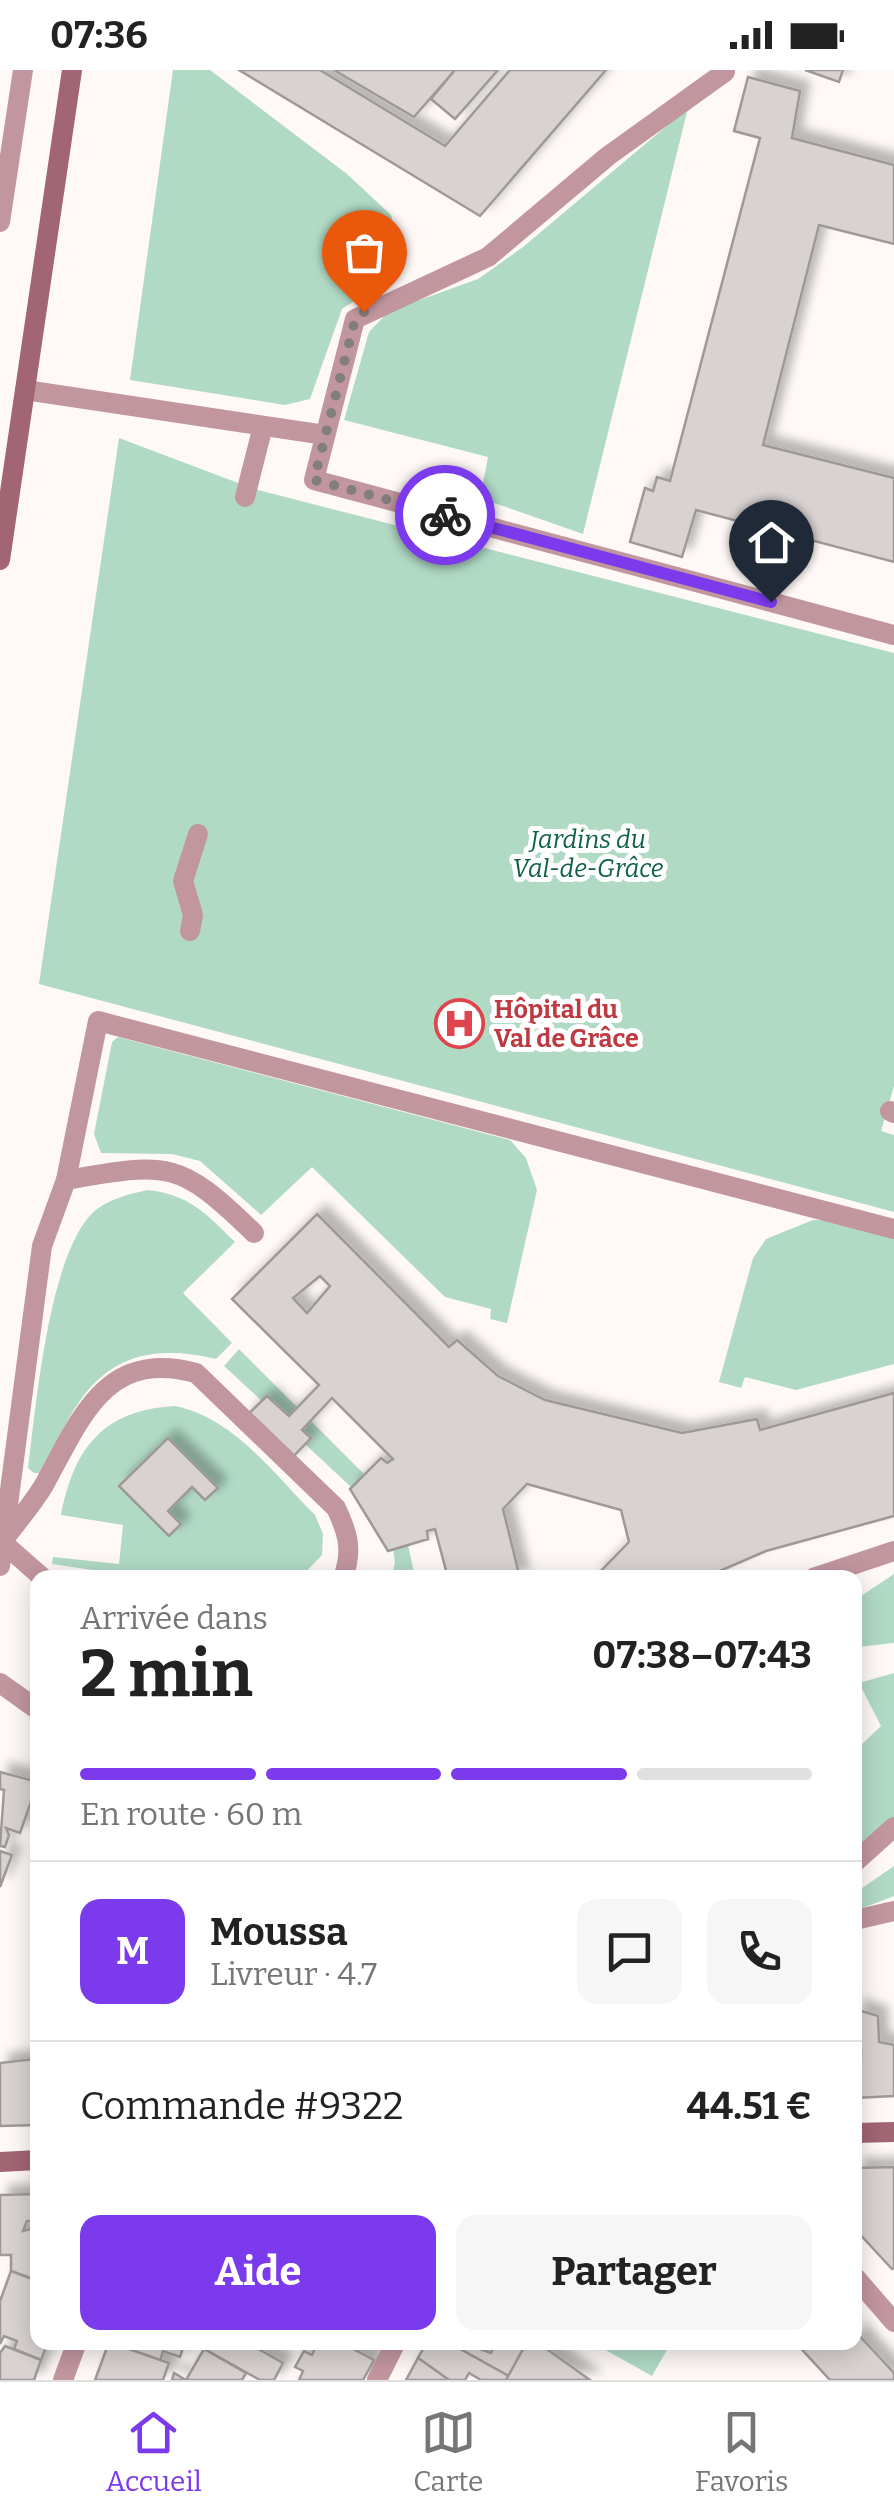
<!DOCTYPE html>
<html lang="fr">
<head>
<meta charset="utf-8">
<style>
  body { margin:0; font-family:Bitter,serif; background:#f6f6f6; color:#222; height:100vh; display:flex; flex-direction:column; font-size:38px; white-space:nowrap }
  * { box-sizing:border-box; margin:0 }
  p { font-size:32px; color:#767676 }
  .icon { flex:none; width:55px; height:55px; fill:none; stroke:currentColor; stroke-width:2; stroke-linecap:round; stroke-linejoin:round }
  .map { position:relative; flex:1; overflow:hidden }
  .side { position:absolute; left:30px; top:1500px; width:832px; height:780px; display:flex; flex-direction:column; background:#fff; border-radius:20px; box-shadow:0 5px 25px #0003 }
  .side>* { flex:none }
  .pin { position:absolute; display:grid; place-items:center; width:85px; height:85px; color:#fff; margin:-102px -42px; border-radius:50% 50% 50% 0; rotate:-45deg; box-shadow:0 0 10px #0007 }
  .pin .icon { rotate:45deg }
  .courier { position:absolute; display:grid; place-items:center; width:100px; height:100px; margin:-50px; border:8px solid #7c3aed; border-radius:50%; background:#fff; color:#222; box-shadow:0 2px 12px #0007 }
  .head em { font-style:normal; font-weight:700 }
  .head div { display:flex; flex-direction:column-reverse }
  .head { display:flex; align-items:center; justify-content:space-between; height:170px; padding:0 50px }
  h1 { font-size:65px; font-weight:700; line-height:75px }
  .bar { display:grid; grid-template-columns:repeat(4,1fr); gap:15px 10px; align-content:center; height:120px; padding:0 50px }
  .bar i { height:12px; border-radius:8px; background:#e0e0e0 }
  .bar .on { background:#7c3aed }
  .bar p { grid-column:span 4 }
  .line { display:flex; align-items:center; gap:25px; padding:0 50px; border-top:2px solid #e0e0e0 }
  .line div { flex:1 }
  .round { display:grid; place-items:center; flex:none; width:105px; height:105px; border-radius:20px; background:#f6f6f6 }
  .action { display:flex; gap:20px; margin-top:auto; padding:20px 50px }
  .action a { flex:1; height:115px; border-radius:20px; background:#7c3aed; color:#fff; font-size:40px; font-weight:700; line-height:115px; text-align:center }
  .action a+a { background:#f6f6f6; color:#222 }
  .status { display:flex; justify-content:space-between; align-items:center; height:70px; padding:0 50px; background:#fff; direction:ltr }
  .status svg { height:28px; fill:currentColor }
  .tabs { display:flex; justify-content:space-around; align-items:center; height:140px; border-top:2px solid #e0e0e0; background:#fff; font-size:28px; color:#767676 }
  .tabs a { display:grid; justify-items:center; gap:5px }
  .tabs .on { color:#7c3aed }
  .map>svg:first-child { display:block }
</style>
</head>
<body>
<div class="status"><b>07:36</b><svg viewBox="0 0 49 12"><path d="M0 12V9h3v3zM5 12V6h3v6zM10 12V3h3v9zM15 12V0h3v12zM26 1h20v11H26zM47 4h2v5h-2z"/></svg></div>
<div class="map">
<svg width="894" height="2310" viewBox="0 0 894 2310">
  <defs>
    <filter id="shadow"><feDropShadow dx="9" dy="-9" stdDeviation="5" flood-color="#0004"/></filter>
  </defs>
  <rect width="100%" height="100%" fill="#fef9f6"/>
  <!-- green -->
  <g fill="#b1dac5">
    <path d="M 173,0 L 210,0 L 347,104 L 391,145 L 401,183 L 396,204 L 342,239 L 310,329 L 285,335 L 130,310 Z"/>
    <path d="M 688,38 L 583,464 L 480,428 L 488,387 L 344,350 L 369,262 L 389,241 L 478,209 L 523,177 Z"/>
    <path d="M 119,368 L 254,419 L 894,583 L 894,1016 L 881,1061 L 894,1065 L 894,1142 L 39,914 Z"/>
    <path d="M 118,967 L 510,1070 L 526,1088 L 537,1120 L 507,1253 L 490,1249 L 491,1239 L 445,1227 L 312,1097 L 261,1145 L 200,1091 L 172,1084 L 101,1083 L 94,1064 L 112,972 Z"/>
    <path d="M 148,1120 C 188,1124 207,1144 235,1172 L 183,1223 L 232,1273 L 216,1289 C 115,1265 78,1315 44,1403 L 34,1403 L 28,1398 C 36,1337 49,1177 97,1139 C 112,1128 130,1124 148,1120 Z"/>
    <path d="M 813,1150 L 841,1151 L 894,1165 L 894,1294 L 796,1320 L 745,1307 L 741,1318 L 719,1312 L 753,1188 L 766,1169 Z"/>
    <path d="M 239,1279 L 297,1337 L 289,1346 L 267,1326 L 262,1331 L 224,1296 Z"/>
    <path d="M 175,1336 C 234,1348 274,1404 315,1445 L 323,1464 L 322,1485 L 301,1507 L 140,1507 L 52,1494 L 53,1487 L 119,1494 L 123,1455 L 61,1445 C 74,1378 103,1340 175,1336 Z"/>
    <path d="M 311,1351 L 365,1405 L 352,1418 L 305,1374 L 311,1368 L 302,1360 Z"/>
    <path d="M 408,1475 L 415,1507 L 391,1508 L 395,1493 L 393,1479 Z"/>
    <path d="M 894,1504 L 894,1573 L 858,1577 L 855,1530 Z"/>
    <path d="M 894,1603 L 894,1752 L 855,1785 L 855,1681 L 881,1656 L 859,1613 Z"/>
    <path d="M 894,1796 L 894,1826 L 855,1841 L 855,1823 Z"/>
    <path d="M 593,2273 L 671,2273 L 652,2306 Z"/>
  </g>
  <!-- building -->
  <g fill="#d8d2d1" stroke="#9e9998" stroke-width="2.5" fill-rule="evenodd" filter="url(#shadow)">
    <path d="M 239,0 L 320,0 L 445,76 L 510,0 L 606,0 L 480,146 Z"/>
    <path d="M 334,0 L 455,0 L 414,47 Z"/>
    <path d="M 455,0 L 498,0 L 455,49 L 431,29 Z"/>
    <path d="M 805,0 L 843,0 L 839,12 Z"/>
    <path d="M 748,7 L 800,21 L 792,68 L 894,95 L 894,174 L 819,155 L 763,375 L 894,408 L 894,492 L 696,440 L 682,487 L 630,472 L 645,418 L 653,421 L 657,407 L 670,411 L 760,68 L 734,61 Z"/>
    <path d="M 317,1144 L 449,1277 L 457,1270 L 498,1306 L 545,1330 L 682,1363 L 757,1349 L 760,1360 L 894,1323 L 894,1446 L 766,1481 L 706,1507 L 594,1508 L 629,1472 L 621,1440 L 527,1414 L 503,1439 L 520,1508 L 448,1508 L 435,1459 L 427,1461 L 428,1469 L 388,1481 L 350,1419 L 381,1388 L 387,1393 L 393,1389 L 332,1328 L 302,1360 L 311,1368 L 289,1391 L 244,1348 L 267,1326 L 289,1346 L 319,1315 L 232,1229 ZM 320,1206 L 330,1216 L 307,1243 L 293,1228 Z"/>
    <path d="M 168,1368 L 218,1418 L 205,1430 L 192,1417 L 168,1441 L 181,1454 L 169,1466 L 119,1416 Z"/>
    <path d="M 0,1702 L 38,1712 L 20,1763 L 6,1758 L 9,1765 L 5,1777 L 0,1776 L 4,1720 L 0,1719 Z"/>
    <path d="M 0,1781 L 12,1785 L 0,1817 Z"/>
    <path d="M 855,1939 L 878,1946 L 879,1972 L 894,1975 L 894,2026 L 855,2028 L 855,1991 L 861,1991 L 861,1979 L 855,1979 Z"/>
    <path d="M 34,1989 L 38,1991 L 38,2055 L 0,2056 L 0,1993 Z"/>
    <path d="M 894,2097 L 894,2198 L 892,2199 L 855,2159 L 855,2098 Z"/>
    <path d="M 38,2124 L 38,2151 L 27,2151 L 23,2161 L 38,2157 L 38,2211 L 11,2201 L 11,2185 L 0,2185 L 0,2125 Z"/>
    <path d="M 11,2201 L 38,2211 L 38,2272 L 48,2272 L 41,2290 L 14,2279 L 17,2271 L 4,2266 L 0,2274 L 0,2231 Z"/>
    <path d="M 855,2261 L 894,2303 L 894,2310 L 830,2310 L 795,2272 L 855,2272 Z"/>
    <path d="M 109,2272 L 185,2272 L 180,2287 L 163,2281 L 160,2291 Z"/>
    <path d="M 109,2272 L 169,2293 L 163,2310 L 95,2310 Z"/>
    <path d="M 192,2272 L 246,2272 L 283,2293 L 274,2310 L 260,2310 Z"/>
    <path d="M 318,2272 L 340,2272 L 374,2290 L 363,2310 L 299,2310 L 303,2301 L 295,2297 L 304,2281 L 312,2285 Z"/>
    <path d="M 427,2272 L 448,2272 L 509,2306 L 506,2310 L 481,2310 L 469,2303 L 465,2310 L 449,2310 L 418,2288 Z"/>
    <path d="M 448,2272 L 484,2272 L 480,2279 L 491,2283 L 496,2272 L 527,2272 L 509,2306 Z"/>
    <path d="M 527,2272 L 537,2272 L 590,2310 L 506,2310 Z"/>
    <path d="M 5,2276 L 41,2290 L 34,2310 L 0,2310 L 0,2283 Z"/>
    <path d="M 204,2279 L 246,2303 L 242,2310 L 172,2310 L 174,2303 L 186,2310 Z"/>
    <path d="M 418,2288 L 449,2310 L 406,2310 Z"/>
  </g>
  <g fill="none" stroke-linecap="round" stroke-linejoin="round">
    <!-- lane -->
    <g stroke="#c2969f" stroke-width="20">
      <path d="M 725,2 L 608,86 L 488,187 L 355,249 L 314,410 L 894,565"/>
      <path d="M 0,152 L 23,0"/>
      <path d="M 25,320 L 325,365"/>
      <path d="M 245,427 L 263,356"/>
      <path d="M 190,861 L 193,845 L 183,811 L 198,764"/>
      <path d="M 890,1041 L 894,1043"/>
      <path d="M 66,1110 L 98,951 L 894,1159"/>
      <path d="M 0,1496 L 42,1176 L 66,1110 C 169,1092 179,1090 254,1163"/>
      <path d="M 43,1508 L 2,1472 C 16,1453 32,1435 44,1415 C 80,1350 105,1278 196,1303 L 336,1438 C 348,1463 353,1480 343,1508"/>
      <path d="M 813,1508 L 894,1481"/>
      <path d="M 0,1613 L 38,1640"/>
      <path d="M 855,1792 L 894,1757"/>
      <path d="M 855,1850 L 894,1841"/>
    </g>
    <!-- street -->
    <g stroke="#c2969f" stroke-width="20">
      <path d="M 855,2207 L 894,2252"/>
      <path d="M 63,2310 L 77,2272"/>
      <path d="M 377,2310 L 396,2272"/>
    </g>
    <!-- secondary -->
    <g stroke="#a26574" stroke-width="20">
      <path d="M 0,490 L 72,0"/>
      <path d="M 855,2063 L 894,2062"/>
      <path d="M 0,2092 L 38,2090"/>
    </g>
  </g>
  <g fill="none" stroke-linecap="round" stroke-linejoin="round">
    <!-- done -->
    <path stroke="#817e7c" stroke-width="10" stroke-dasharray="0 18" d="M 364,242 L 355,250 L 314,410 L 445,445"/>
    <!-- route -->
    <path stroke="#7c3aed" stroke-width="12" d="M 445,445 L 771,532"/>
  </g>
  <!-- icons -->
  <defs>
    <symbol id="hospital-ring" viewBox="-11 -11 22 22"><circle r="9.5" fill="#fff" stroke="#e0444e" stroke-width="1.5"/><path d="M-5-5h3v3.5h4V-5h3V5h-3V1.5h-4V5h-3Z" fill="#e0444e"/></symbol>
  </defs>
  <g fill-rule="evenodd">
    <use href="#hospital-ring" x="432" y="926" width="55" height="55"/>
  </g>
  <g text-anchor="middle" stroke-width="10" stroke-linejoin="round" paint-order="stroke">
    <!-- park labels -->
    <g font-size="25" font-style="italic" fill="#0e6143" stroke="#fff">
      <text x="588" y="778">Jardins du<tspan x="588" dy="29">Val-de-Grâce</tspan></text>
    </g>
    <!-- health labels -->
    <g font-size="25" font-weight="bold" fill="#be3a42" stroke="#fff" text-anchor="start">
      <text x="494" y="948">Hôpital du<tspan x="494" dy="29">Val de Grâce</tspan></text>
    </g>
  </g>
</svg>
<div class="pin" style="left:364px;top:242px;background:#ea580c"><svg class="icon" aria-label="bag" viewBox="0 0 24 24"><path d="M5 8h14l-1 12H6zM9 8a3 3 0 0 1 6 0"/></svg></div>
<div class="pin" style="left:771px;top:532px;background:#1f2937"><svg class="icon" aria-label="home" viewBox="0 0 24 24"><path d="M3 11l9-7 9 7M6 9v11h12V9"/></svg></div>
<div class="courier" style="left:445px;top:445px"><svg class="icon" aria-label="bike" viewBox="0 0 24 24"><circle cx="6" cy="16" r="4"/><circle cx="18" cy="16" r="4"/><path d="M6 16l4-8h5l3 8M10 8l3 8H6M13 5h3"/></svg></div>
<section class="side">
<div class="head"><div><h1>2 min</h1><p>Arrivée dans</p></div><em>07:38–07:43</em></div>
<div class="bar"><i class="on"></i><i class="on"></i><i class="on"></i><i></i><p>En route · 60 m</p></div>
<div class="line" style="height:180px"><b class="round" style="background:#7c3aed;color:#fff">M</b><div><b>Moussa</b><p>Livreur · 4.7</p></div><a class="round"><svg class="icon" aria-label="chat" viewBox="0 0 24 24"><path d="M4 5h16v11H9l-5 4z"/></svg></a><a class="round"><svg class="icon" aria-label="phone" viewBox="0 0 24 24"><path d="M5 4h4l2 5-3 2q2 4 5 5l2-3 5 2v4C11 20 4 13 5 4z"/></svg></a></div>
<div class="line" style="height:130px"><div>Commande #9322</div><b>44.51 €</b></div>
<div class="action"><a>Aide</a><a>Partager</a></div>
</section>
</div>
<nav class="tabs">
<a class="on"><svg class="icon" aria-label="home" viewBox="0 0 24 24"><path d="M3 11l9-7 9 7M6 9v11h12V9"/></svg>Accueil</a>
<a><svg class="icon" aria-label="map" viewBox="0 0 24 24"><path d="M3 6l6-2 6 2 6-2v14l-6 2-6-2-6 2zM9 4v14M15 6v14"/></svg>Carte</a>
<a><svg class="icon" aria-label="saved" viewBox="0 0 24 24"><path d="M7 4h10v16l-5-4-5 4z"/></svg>Favoris</a>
</nav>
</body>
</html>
